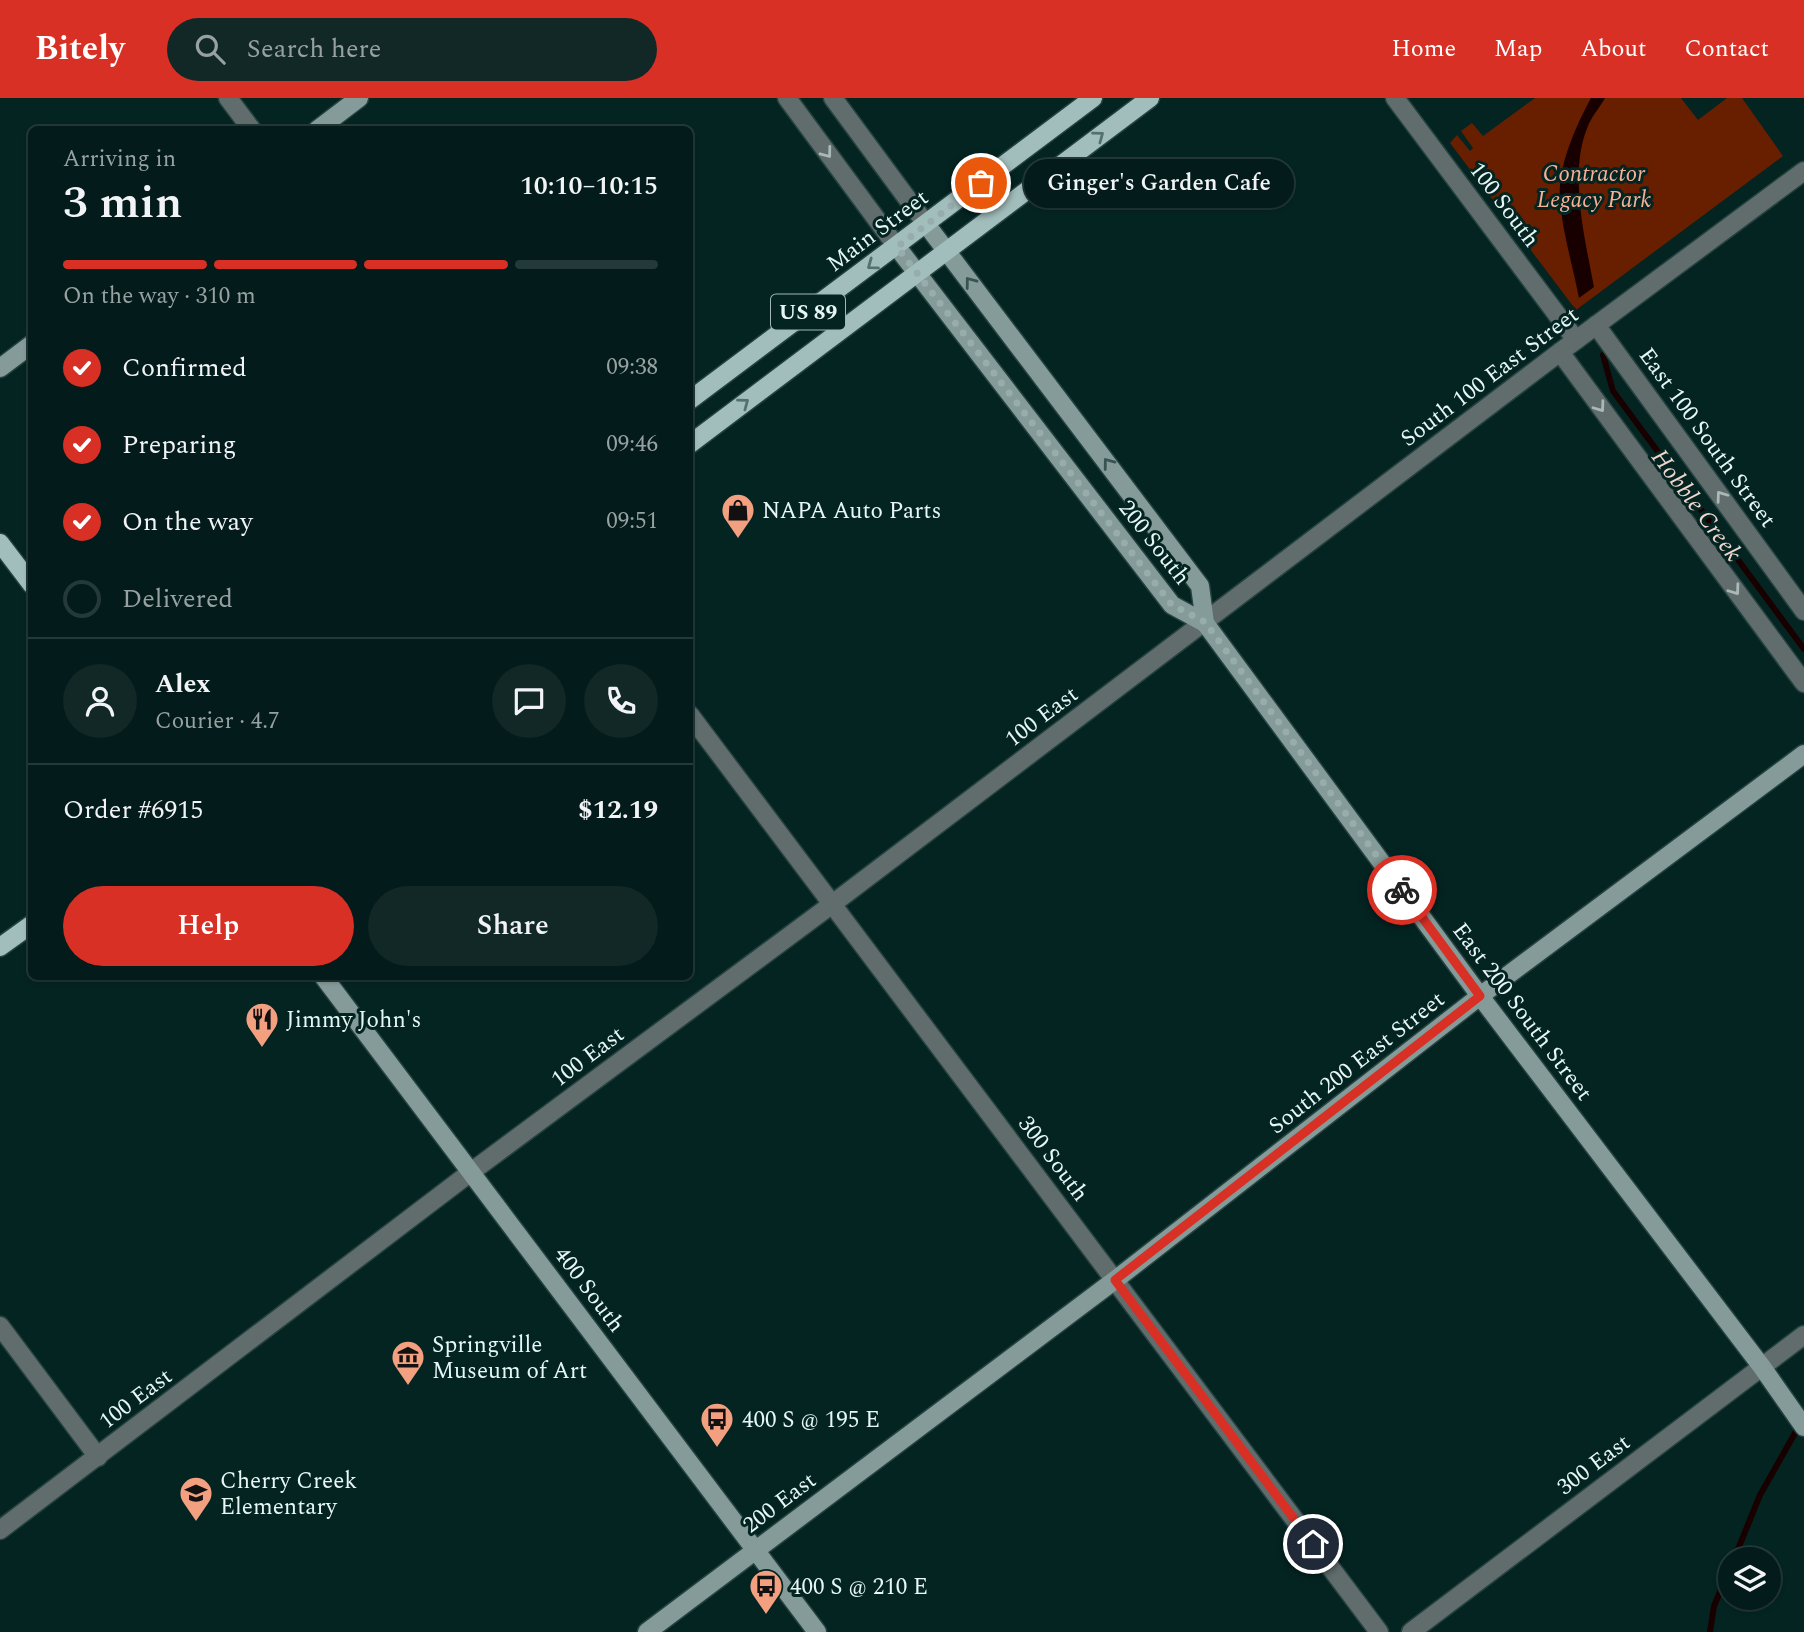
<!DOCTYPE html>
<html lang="en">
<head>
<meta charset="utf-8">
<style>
  body { margin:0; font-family:Spectral,serif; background:#112827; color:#f1f3f6; height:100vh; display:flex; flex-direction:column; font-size:26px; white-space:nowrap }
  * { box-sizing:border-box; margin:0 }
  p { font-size:23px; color:#97a1a2 }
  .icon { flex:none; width:38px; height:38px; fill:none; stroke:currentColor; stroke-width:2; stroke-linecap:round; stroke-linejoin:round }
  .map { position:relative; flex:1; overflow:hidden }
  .details { position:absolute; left:28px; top:28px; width:665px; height:854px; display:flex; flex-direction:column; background:#031b1a; border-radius:10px; box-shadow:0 2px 5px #0004,0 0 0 2px #243939 }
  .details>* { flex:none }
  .fabs { position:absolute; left:1718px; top:1449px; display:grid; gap:14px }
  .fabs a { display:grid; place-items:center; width:63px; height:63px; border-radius:50%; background:#031b1a; box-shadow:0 2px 5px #0004,0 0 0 2px #243939; font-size:35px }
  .pin { position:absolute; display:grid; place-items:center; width:60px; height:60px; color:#fff; margin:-30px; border:4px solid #fff; border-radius:50%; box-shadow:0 2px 7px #0007 }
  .courier { position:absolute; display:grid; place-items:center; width:70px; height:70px; margin:-35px; border:5px solid #d93025; border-radius:50%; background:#fff; color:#222; box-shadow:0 2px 9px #0007 }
  .bubble { position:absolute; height:49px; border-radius:24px; background:#031b1a; box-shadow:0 2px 5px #0004,0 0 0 2px #243939; font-size:23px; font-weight:600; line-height:49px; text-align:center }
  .head em { font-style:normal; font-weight:600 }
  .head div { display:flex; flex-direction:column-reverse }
  .head { display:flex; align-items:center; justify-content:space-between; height:119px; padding:0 35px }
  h1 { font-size:46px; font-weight:600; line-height:52px }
  .bar { display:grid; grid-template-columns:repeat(4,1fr); gap:10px 7px; align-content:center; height:84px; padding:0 35px }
  .bar i { height:9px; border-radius:5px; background:#243939 }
  .bar .selected { background:#d93025 }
  .bar p { grid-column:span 4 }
  .line { display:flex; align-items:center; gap:18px; padding:0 35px; border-top:2px solid #243939 }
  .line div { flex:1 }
  .round { display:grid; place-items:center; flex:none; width:74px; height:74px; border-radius:37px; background:#112827 }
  ol { padding:0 35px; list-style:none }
  li { display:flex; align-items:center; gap:21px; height:77px }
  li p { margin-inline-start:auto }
  li .icon { padding:7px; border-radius:50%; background:#d93025; color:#fff; stroke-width:4 }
  li:last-child { color:#97a1a2 }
  li i { width:38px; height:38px; border:4px solid #243939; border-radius:50% }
  .primary-button { display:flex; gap:14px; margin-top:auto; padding:14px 35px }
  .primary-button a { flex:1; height:80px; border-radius:42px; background:#d93025; color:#fff; font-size:28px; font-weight:600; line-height:80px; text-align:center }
  .primary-button a+a { background:#112827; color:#f1f3f6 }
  header { display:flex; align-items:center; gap:42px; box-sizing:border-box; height:98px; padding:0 35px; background:#d93025; color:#fff }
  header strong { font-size:33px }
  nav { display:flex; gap:38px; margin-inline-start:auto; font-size:24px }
  .search { width:490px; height:63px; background:#112827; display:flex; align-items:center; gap:18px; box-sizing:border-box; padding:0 24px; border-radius:38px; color:#97a1a2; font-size:26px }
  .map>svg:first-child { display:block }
</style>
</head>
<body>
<header>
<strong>Bitely</strong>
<div class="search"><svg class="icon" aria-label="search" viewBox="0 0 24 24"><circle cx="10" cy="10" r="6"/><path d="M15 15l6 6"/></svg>Search here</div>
<nav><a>Home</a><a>Map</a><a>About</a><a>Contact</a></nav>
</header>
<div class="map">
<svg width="1804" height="1534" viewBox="0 0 1804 1534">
  <rect width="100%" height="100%" fill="#042422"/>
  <!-- green -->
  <path fill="#681f00" d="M 1535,0 L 1681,0 L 1698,22 L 1727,0 L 1742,0 L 1783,58 L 1576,212 L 1450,45 L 1457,37 L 1470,53 L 1473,50 L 1461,33 L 1472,25 L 1483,38 Z"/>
  <!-- water -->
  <path fill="#190000" d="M 1591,0 L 1605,0 C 1600,9 1592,18 1588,28 C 1568,74 1585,141 1594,189 L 1579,200 C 1573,169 1563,136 1560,104 C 1557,69 1575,30 1591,0 Z"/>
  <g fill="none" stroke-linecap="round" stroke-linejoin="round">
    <!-- stream -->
    <g stroke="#190000" stroke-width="6">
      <path d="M 1603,257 L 1613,293 L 1804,551"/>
      <path d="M 1734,1461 L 1760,1397 L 1799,1328"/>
      <path d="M 1710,1534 L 1714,1508 L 1731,1468"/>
    </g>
    <defs>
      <g id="street">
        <path d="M 228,0 L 252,32"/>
        <path d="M 787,0 L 897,149"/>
        <path d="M 833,0 L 926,126"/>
        <path d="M 1395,0 L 1576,242"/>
        <path d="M 1596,227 L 1804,513"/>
        <path d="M 1560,254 L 1804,585"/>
        <path d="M 690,617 L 1379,1534"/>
        <path d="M 0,1228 L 98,1359"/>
        <path d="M 0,1432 L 471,1074 L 831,807 L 1560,254 L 1804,73"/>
        <path d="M 1411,1534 L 1804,1237"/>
      </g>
      <g id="secondary">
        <path d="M 317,32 L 359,0"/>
        <path d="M 926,126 L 1200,488 L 1205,525"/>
        <path d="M 897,149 L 1172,507 L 1205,525 L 1480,898 L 1762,1269 L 1804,1329"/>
        <path d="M 0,270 L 32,246"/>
        <path d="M 323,878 L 817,1534"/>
        <path d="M 647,1534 L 1115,1182 L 1480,898 L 1804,656"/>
      </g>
      <g id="primary">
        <path d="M 690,302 L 1093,0"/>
        <path d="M 690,346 L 1150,0"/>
        <path d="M 0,445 L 32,487"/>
        <path d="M 0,849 L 32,826"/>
      </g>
    </defs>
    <!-- street casing -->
    <use href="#street" stroke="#244240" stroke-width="21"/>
    <!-- secondary casing -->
    <use href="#secondary" stroke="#244240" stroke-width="21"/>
    <!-- primary casing -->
    <use href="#primary" stroke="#244240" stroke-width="21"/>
    <!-- street -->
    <use href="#street" stroke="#606d6c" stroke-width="18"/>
    <!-- secondary -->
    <use href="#secondary" stroke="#859b99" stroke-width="18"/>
    <!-- primary -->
    <use href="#primary" stroke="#a2bebc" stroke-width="18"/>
  </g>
  <!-- one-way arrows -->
  <defs><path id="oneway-chevron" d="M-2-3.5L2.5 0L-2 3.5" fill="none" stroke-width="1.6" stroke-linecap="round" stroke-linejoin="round" transform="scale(1.75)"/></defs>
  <g stroke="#53716f">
    <use href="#oneway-chevron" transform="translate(1099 38) rotate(-37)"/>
    <use href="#oneway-chevron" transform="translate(872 167) rotate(144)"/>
    <use href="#oneway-chevron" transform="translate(744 305) rotate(-37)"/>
  </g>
  <g stroke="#aab9b8">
    <use href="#oneway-chevron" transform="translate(827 55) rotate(53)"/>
    <use href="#oneway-chevron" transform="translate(1600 309) rotate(54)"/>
    <use href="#oneway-chevron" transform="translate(1721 398) rotate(-126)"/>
    <use href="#oneway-chevron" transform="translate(1735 492) rotate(54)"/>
  </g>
  <g stroke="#385452">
    <use href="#oneway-chevron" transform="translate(970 184) rotate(-127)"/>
    <use href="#oneway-chevron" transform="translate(1108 365) rotate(-127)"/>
  </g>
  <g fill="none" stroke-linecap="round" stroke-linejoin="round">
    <!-- done -->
    <path stroke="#97adac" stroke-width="7" stroke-dasharray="0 12.6" d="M 981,85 L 897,149 L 1172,507 L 1205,524 L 1402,792"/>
    <!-- route -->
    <path stroke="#d93025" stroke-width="9" d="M 1313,1446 L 1115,1182 L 1480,898 L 1402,792"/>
  </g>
  <!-- icons -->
  <defs>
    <symbol id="shop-pin" viewBox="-11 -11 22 30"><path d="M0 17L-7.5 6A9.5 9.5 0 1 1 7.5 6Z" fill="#f3a081" stroke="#042422"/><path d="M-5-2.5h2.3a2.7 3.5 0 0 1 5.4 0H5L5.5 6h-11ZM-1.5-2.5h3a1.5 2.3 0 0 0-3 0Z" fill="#111"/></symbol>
    <symbol id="restaurant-pin" viewBox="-11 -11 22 30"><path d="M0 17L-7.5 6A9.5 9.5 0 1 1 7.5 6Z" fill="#f3a081" stroke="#042422"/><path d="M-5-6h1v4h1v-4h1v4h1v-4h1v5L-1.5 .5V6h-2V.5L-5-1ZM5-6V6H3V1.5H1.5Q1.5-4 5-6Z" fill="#111"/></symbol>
    <symbol id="museum-pin" viewBox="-11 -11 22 30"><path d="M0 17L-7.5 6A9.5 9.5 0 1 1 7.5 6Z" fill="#f3a081" stroke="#042422"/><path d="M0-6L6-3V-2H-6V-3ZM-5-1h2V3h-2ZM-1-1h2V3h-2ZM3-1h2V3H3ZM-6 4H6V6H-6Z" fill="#111"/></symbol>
    <symbol id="bus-pin" viewBox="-11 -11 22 30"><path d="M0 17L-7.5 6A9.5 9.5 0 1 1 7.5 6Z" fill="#f3a081" stroke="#042422"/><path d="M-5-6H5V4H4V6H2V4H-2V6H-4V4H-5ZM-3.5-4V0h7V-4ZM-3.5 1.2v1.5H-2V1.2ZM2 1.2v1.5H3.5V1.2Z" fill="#111"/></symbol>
    <symbol id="school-pin" viewBox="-11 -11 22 30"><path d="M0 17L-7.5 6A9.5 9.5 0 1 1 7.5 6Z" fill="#f3a081" stroke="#042422"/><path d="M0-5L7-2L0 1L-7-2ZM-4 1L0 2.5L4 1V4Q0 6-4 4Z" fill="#111"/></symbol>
  </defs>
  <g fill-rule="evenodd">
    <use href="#shop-pin" x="719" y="393" width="38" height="52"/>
    <use href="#restaurant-pin" x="243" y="902" width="38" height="52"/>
    <use href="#museum-pin" x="389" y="1240" width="38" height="52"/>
    <use href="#bus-pin" x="698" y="1302" width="38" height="52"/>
    <use href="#school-pin" x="177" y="1376" width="38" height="52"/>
    <use href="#bus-pin" x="747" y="1469" width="38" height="52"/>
  </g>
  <g text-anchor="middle" stroke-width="6" stroke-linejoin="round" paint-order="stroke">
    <!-- shield labels -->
    <rect fill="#042422" stroke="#a2b8b6" stroke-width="2" x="771" y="196.5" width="74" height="35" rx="5"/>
    <g font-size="21" font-weight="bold" fill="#e6f7f6">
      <text x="808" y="221">US 89</text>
    </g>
    <!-- park labels -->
    <g font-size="23" font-style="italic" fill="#f8b096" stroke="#042422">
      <text x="1594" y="83">Contractor<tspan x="1594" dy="26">Legacy Park</tspan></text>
    </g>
    <!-- street labels -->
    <g font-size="23" fill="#e6f7f6" stroke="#042422">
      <text transform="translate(1505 106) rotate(53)" y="8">100 South</text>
      <text transform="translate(877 132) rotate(-37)" y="8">Main Street</text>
      <text transform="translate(1489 278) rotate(-37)" y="8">South 100 East Street</text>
      <text transform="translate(1708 339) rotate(54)" y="8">East 100 South Street</text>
      <text transform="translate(1155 444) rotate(52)" y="8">200 South</text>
      <text transform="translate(1041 618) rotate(-37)" y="8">100 East</text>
      <text transform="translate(1523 913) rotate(53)" y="8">East 200 South Street</text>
      <text transform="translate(587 958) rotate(-37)" y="8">100 East</text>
      <text transform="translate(1356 964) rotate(-38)" y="8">South 200 East Street</text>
      <text transform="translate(1054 1060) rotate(53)" y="8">300 South</text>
      <text transform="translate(590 1191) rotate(53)" y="8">400 South</text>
      <text transform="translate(135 1300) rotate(-37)" y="8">100 East</text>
      <text transform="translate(1593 1366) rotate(-37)" y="8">300 East</text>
      <text transform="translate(779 1404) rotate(-37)" y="8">200 East</text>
    </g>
    <!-- poi labels -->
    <g font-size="23" fill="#e6f7f6" stroke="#042422" text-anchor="start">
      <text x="762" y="420">NAPA Auto Parts</text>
      <text x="286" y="929">Jimmy John's</text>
      <text x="432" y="1254">Springville<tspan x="432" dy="26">Museum of Art</tspan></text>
      <text x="742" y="1329">400 S @ 195 E</text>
      <text x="220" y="1390">Cherry Creek<tspan x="220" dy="26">Elementary</tspan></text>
      <text x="790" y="1496">400 S @ 210 E</text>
    </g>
    <!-- water labels -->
    <g font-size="24" font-style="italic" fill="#f1d8cf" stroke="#042422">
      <text transform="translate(1697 407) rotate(53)" y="8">Hobble Creek</text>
    </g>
  </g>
</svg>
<div class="fabs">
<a><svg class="icon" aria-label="layers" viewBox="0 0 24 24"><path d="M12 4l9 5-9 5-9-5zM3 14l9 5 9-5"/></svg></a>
</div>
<div class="pin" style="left:981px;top:85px;background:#ea580c"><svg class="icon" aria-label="bag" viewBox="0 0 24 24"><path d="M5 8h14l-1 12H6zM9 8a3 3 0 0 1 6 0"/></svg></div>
<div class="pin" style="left:1313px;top:1446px;background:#1f2937"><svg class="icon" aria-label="home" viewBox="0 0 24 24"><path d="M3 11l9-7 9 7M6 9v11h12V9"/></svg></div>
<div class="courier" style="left:1402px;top:792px"><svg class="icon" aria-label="bike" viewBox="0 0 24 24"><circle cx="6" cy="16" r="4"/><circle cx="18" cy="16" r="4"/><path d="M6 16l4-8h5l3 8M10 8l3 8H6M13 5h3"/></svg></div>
<div class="bubble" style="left:1024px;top:61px;width:270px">Ginger's Garden Cafe</div>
<section class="details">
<div class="head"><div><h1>3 min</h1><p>Arriving in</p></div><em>10:10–10:15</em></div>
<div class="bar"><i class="selected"></i><i class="selected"></i><i class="selected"></i><i></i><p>On the way · 310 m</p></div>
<ol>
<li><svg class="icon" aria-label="check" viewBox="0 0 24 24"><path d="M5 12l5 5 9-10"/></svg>Confirmed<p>09:38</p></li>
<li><svg class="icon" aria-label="check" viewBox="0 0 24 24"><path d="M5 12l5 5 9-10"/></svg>Preparing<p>09:46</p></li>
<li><svg class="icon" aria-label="check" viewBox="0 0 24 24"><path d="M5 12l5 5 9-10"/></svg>On the way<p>09:51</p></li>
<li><i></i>Delivered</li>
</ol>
<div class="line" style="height:126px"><a class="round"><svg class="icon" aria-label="person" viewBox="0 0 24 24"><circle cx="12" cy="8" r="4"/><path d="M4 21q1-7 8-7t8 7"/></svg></a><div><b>Alex</b><p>Courier · 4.7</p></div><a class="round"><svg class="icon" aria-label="chat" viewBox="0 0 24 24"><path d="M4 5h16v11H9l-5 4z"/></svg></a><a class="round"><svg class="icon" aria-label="phone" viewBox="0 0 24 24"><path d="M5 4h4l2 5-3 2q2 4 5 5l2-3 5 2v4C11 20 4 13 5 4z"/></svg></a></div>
<div class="line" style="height:91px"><div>Order #6915</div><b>$12.19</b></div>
<div class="primary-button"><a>Help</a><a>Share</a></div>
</section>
</div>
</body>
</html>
